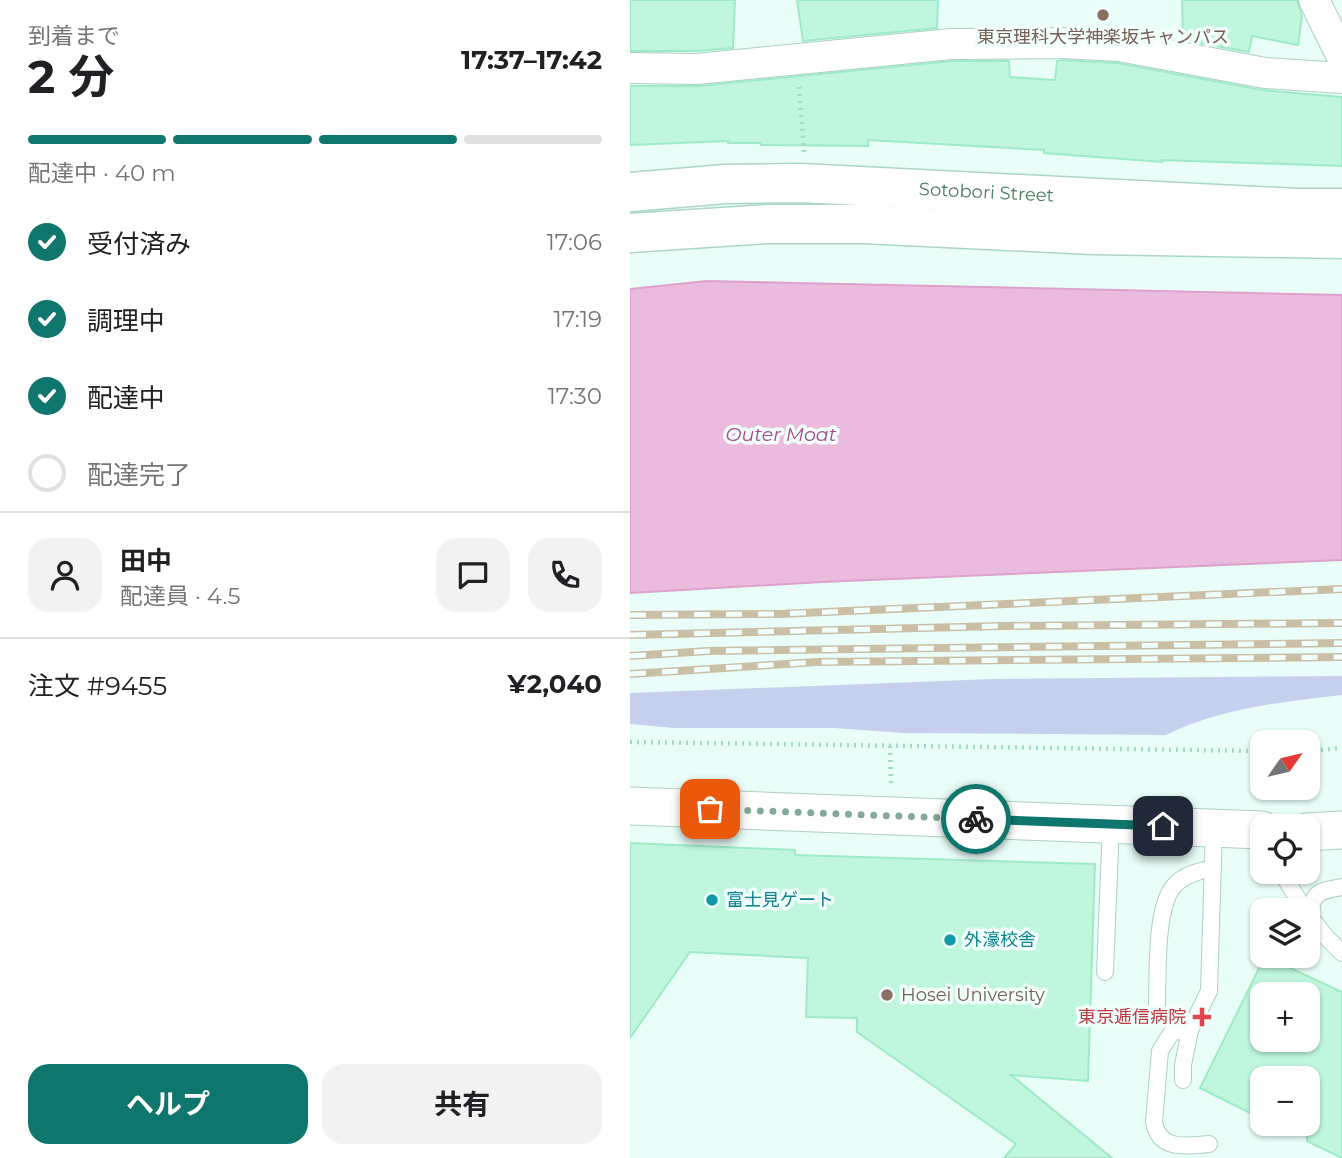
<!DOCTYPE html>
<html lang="ja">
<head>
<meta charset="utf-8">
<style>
  body { margin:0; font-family:Montserrat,"Noto Sans JP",sans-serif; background:#f2f2f2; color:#202124; height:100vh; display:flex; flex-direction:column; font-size:26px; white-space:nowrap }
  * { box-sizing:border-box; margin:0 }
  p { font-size:23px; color:#757577 }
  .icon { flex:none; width:38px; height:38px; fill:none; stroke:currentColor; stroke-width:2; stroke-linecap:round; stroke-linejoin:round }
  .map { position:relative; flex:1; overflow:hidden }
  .details { display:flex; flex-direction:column; background:#fff; width:630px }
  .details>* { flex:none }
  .needle { width:46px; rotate:56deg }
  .fabs { position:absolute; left:620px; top:730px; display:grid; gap:14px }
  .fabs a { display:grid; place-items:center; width:70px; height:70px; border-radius:14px; background:#fff; box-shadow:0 2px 5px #0004; font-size:35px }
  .pin { position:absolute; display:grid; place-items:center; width:60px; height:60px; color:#fff; margin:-30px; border-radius:14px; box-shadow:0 4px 10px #0006 }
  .courier { position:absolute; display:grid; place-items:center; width:70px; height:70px; margin:-35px; border:5px solid #0f766e; border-radius:50%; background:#fff; color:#222; box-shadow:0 2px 9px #0007 }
  .overview em { font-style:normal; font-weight:700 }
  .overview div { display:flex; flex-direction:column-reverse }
  .overview { display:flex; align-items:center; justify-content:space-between; height:119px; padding:0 28px }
  h1 { font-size:46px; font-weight:700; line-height:52px }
  .bar { display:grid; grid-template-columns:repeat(4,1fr); gap:10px 7px; align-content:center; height:84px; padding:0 28px }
  .bar i { height:9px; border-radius:5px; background:#e0e0e0 }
  .bar .current { background:#0f766e }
  .bar p { grid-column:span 4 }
  .line { display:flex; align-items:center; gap:18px; padding:0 28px; border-top:2px solid #e0e0e0 }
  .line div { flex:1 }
  .round { display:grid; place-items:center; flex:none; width:74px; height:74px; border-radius:21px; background:#f2f2f2 }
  ol { padding:0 28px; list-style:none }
  li { display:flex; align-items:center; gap:21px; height:77px }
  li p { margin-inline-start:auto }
  li .icon { padding:7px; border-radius:50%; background:#0f766e; color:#fff; stroke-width:4 }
  li:last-child { color:#757577 }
  li i { width:38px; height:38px; border:4px solid #e0e0e0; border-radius:50% }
  .primary-button { display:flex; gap:14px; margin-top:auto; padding:14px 28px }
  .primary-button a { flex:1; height:80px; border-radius:21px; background:#0f766e; color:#fff; font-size:28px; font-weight:700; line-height:80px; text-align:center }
  .primary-button a+a { background:#f2f2f2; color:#202124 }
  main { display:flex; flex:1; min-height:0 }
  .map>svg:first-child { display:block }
</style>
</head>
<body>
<main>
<section class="details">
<div class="overview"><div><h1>2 分</h1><p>到着まで</p></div><em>17:37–17:42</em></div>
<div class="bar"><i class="current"></i><i class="current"></i><i class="current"></i><i></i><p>配達中 · 40 m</p></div>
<ol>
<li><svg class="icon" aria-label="check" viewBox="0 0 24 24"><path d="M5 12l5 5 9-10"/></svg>受付済み<p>17:06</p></li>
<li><svg class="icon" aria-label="check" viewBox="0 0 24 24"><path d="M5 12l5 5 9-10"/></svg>調理中<p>17:19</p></li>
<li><svg class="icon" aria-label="check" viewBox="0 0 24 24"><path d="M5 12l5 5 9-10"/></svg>配達中<p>17:30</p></li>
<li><i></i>配達完了</li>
</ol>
<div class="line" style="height:126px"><a class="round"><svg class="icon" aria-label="person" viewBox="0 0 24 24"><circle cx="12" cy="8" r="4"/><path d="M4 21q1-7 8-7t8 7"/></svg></a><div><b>田中</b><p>配達員 · 4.5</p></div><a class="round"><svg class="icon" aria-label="chat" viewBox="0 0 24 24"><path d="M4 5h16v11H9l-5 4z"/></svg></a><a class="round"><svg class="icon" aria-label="phone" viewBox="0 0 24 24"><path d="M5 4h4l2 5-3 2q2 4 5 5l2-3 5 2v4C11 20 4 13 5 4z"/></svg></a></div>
<div class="line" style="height:91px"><div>注文 #9455</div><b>¥2,040</b></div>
<div class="primary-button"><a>ヘルプ</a><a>共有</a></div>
</section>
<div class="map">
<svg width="712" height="1158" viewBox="0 0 712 1158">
  <rect width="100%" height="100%" fill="#eafef9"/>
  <!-- green -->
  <path fill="#c6d0ee" d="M 712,676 L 712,695 C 653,702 590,708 536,735 L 273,733 L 204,728 L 44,728 L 0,724 L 0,693 L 362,679 Z"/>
  <!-- water -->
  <path fill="#eabbdd" stroke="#dda1cb" stroke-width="2" d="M 77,281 L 712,295 L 712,560 L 192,582 L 0,593 L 0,289 Z"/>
  <!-- building -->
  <g fill="#bff6dd" stroke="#9eeac6" stroke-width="2" fill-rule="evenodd">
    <path d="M 0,0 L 105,0 L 103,48 L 66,51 L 0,51 Z"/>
    <path d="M 167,0 L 308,0 L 307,28 L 173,41 Z"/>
    <path d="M 552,0 L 667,0 L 672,16 L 668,45 L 622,36 L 619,52 L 553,40 Z"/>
    <path d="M 432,60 L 487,63 L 632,90 L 712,97 L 712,166 L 532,160 L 532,162 L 414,153 L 414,150 L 238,140 L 238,146 L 131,145 L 130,143 L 98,143 L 98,141 L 0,145 L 0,86 L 69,86 L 322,61 L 379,61 L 380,77 L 425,80 L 427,61 Z"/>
    <path d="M 0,843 L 165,850 L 165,855 L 465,864 L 458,1081 L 381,1075 L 482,1158 L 374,1158 L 386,1144 L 227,1032 L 227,1018 L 176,1017 L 178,958 L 60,952 L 0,1038 Z"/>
    <path d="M 635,956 L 712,992 L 712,1158 L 677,1141 L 677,1078 L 632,1078 L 632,1119 L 570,1088 ZM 632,994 L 677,994 L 677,1040 L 632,1040 Z"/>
  </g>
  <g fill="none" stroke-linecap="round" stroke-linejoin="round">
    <defs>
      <g id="service">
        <path d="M 651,872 L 675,910"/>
        <path d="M 677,913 L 696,937 L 712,953"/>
        <path d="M 681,918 C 681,892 689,891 712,887"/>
        <path d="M 475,972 L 481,824"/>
        <path d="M 527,1004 C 528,975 525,907 544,886 C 553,875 569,871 583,868"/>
        <path d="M 560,1030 L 542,1032 L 530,1051 L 524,1122 C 529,1151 556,1146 579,1144"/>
        <path d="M 553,1080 L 553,1065 L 560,1030 L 579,991 L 584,828"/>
      </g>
      <g id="minor">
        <path d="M 684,0 L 712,57"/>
        <path d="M 0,68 L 67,69 L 321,44 L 432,43 L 489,46 L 635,73 L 712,78"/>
      </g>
      <g id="tertiary">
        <path d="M 0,806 L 632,830"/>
        <path d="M 677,832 L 712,830"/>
      </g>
      <g id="secondary">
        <path id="s1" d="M 0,192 L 95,184 L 171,183 L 667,208 L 712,208"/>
        <path d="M 0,233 L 137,224 L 234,224 L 463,235 L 712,239"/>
      </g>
    </defs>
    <!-- service casing -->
    <use href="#service" stroke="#aad0c1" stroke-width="18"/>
    <!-- minor casing -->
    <use href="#minor" stroke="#aad0c1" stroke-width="32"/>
    <!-- tertiary casing -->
    <use href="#tertiary" stroke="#aad0c1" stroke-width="39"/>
    <!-- secondary casing -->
    <use href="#secondary" stroke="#abd6c4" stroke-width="41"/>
    <!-- path -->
    <g stroke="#a1dcc0" stroke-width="4.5" stroke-dasharray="2 5" stroke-linecap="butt">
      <path d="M 169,87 L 174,152"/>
      <path d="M 0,742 L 632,751"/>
      <path d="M 260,746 L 261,784"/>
      <path d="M 677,751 L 712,748"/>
    </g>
    <!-- service -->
    <use href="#service" stroke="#fff" stroke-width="16"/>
    <!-- minor -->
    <use href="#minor" stroke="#fff" stroke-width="30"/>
    <!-- tertiary -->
    <use href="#tertiary" stroke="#fff" stroke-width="37"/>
    <!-- secondary -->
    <use href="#secondary" stroke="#fff" stroke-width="38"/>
    <defs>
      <g id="rail">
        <path d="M 0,615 L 150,614 L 712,589"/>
        <path d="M 0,635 L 373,626 L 712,623"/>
        <path d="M 0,656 L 78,651 L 712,643"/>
        <path d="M 0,674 L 187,662 L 712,657"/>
      </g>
    </defs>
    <!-- rail casing -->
    <use href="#rail" stroke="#cabfa5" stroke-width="8"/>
    <!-- rail -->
    <use href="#rail" stroke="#f1fffc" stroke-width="5" stroke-dasharray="16" stroke-linecap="butt"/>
  </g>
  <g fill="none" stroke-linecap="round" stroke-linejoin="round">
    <!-- done -->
    <path stroke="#82aa98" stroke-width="7" stroke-dasharray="0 12.6" d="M 80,809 L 346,819"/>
    <!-- route -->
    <path stroke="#0f766e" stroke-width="9" d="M 346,819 L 533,826"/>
  </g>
  <!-- markers -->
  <g fill="#8d6e63" stroke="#f1fffc" stroke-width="2.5">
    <circle cx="473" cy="15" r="7"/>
    <circle cx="257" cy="995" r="7"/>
  </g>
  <g fill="#0f9aa8" stroke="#f1fffc" stroke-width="2.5">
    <circle cx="82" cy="900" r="7"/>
    <circle cx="320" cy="940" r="7"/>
  </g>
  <path fill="#e0444e" stroke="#f1fffc" stroke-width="2.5" d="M568.5 1006.5h7v7h7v7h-7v7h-7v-7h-7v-7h7z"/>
  <g text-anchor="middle" stroke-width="7" stroke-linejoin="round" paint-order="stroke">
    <!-- education labels -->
    <g font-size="18" fill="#785e54" stroke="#f1fffc">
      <text x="473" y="43">東京理科大学神楽坂キャンパス</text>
      <text x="271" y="1001" text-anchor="start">Hosei University</text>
    </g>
    <!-- street labels -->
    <g font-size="18" fill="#4a7c63" stroke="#f1fffc">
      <text dy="6" stroke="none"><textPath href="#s1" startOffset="357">Sotobori Street</textPath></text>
    </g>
    <!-- culture labels -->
    <g font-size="18" fill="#0d838f" stroke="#f1fffc" text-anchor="start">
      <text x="96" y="906">富士見ゲート</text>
      <text x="334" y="946">外濠校舎</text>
    </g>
    <!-- health labels -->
    <g font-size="18" fill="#be3a42" stroke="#f1fffc" text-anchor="end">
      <text x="556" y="1023">東京逓信病院</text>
    </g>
    <!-- water labels -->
    <g font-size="19" font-style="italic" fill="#a7498a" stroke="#f1fffc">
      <text x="151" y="441">Outer Moat</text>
    </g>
  </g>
</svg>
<div class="fabs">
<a><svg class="needle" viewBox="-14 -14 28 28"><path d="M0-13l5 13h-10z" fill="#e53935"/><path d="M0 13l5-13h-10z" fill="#757577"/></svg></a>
<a><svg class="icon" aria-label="locate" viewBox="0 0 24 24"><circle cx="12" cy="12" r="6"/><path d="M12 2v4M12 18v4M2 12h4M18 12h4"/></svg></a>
<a><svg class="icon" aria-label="layers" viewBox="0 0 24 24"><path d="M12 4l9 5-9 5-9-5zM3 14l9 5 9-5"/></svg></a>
<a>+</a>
<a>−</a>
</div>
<div class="pin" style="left:80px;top:809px;background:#ea580c"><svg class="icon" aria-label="bag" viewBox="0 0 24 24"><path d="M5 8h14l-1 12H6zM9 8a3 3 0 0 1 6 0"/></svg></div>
<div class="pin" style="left:533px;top:826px;background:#1f2937"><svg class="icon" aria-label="home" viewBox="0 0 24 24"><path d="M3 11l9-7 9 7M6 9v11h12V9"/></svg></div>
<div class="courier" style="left:346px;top:819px"><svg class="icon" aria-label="bike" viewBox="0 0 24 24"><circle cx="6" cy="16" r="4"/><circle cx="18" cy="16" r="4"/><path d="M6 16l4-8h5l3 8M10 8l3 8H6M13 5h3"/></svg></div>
</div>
</main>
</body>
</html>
